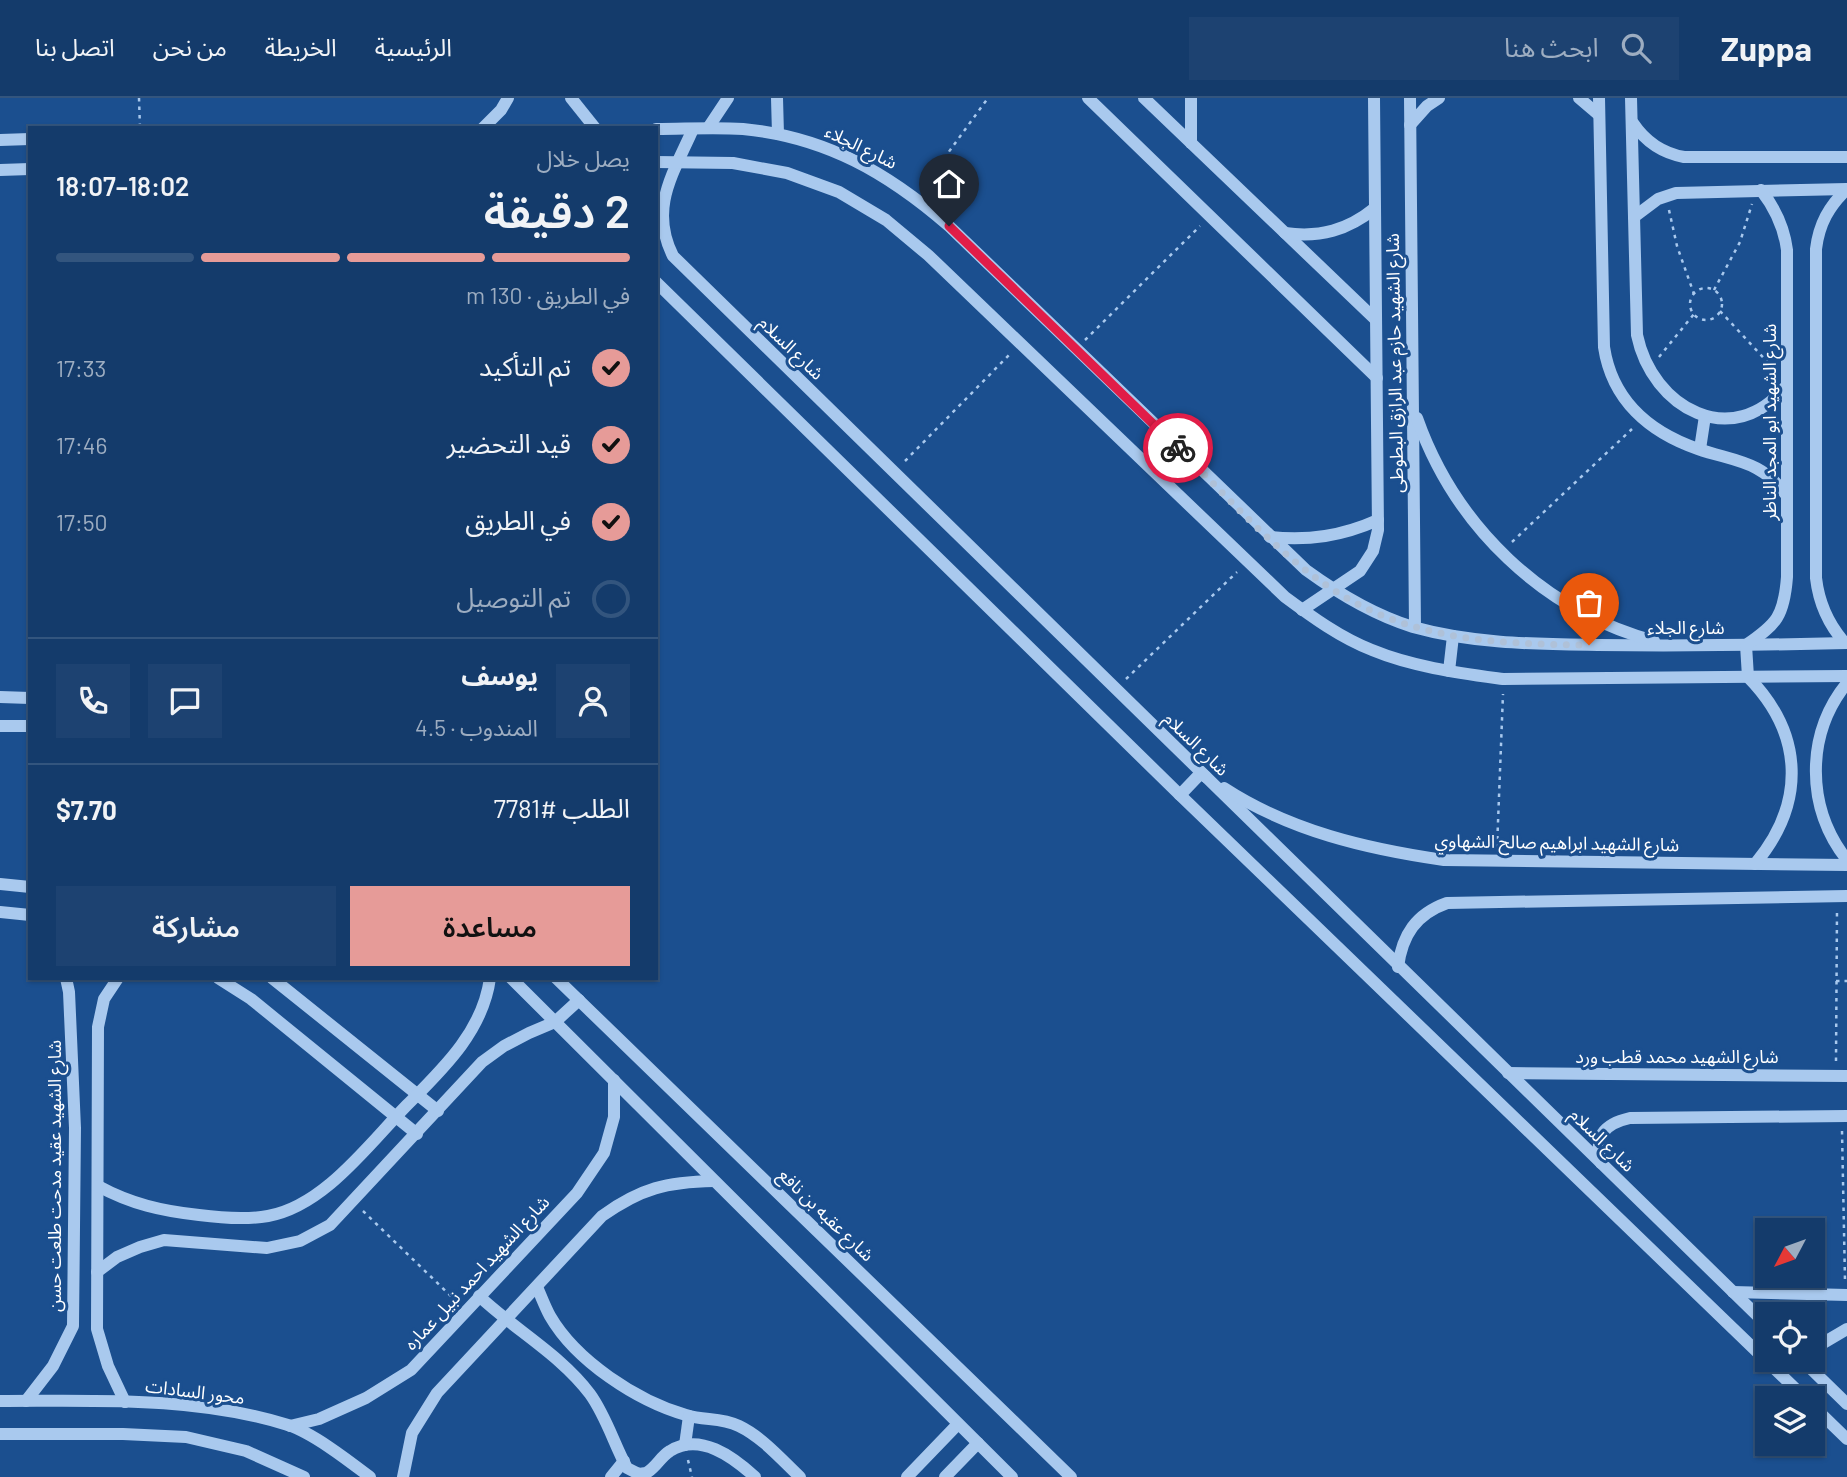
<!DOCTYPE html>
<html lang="ar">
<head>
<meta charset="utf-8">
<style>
  body { margin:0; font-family:Barlow,"Noto Sans Arabic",sans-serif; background:#1d4271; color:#f1f3f6; direction:rtl; height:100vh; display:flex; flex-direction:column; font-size:26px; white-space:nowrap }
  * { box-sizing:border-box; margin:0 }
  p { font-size:23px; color:#9dadc1 }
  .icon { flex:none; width:38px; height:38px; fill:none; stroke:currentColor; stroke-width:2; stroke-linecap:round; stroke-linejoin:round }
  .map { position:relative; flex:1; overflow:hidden; direction:ltr }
  .sheet { position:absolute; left:28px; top:28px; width:630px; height:854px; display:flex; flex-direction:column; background:#143b6b; border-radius:0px; box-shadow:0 2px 5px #0004,0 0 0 2px #33557e; direction:rtl }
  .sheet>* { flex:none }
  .needle { width:46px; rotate:229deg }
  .buttons { position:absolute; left:1755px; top:1120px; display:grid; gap:14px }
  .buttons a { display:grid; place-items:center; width:70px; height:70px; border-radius:0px; background:#143b6b; box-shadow:0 2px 5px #0004,0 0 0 2px #33557e; font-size:35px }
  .pin { position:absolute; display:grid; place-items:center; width:60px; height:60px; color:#fff; margin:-72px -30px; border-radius:50% 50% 50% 0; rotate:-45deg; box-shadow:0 0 7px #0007 }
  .pin .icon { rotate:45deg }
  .courier { position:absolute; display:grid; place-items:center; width:70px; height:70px; margin:-35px; border:5px solid #e11d48; border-radius:50%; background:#fff; color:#222; box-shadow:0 2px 9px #0007 }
  .overview em { font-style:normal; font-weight:600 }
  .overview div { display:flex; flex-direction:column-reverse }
  .overview { display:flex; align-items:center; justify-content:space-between; height:119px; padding:0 28px }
  h1 { font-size:46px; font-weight:600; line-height:52px }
  .bar { display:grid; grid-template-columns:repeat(4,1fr); gap:10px 7px; align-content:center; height:84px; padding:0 28px }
  .bar i { height:9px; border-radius:5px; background:#33557e }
  .bar .on { background:#e69b98 }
  .bar p { grid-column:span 4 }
  .line { display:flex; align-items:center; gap:18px; padding:0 28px; border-top:2px solid #33557e }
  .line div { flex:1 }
  .round { display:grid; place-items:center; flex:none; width:74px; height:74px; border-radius:0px; background:#1d4271 }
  ol { padding:0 28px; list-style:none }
  li { display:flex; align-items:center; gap:21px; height:77px }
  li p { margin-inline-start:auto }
  li .icon { padding:7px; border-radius:50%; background:#e69b98; color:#111; stroke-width:4 }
  li:last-child { color:#9dadc1 }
  li i { width:38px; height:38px; border:4px solid #33557e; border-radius:50% }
  .action { display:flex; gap:14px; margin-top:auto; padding:14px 28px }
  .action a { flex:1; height:80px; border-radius:0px; background:#e69b98; color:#111; font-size:28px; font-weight:600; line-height:80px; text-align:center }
  .action a+a { background:#1d4271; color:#f1f3f6 }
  header { display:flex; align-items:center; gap:42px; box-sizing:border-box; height:98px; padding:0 35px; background:#143b6b; border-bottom:2px solid #33557e }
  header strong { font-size:33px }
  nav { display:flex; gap:38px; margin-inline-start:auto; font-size:24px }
  .search { width:490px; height:63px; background:#1d4271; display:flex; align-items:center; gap:18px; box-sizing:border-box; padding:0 24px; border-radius:0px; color:#9dadc1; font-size:26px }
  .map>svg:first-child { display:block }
</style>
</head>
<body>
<header>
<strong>Zuppa</strong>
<div class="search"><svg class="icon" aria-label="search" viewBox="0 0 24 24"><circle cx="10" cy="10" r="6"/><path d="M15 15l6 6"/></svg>ابحث هنا</div>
<nav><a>الرئيسية</a><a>الخريطة</a><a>من نحن</a><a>اتصل بنا</a></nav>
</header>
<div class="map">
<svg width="1847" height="1379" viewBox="0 0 1847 1379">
  <rect width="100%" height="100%" fill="#1b4f8f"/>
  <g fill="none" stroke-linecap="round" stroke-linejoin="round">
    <!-- path -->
    <g stroke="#a9c9ee" stroke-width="2.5" stroke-dasharray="3.5 5" stroke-linecap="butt">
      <path d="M 139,0 L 140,30"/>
      <path d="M 924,88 L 988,0"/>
      <path d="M 1669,112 L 1677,148 L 1694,196"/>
      <circle cx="1706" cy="206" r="16"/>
      <path d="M 1714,192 L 1740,144 L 1752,106"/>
      <path d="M 1720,213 L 1773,270"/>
      <path d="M 1085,242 L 1200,128"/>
      <path d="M 1659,259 L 1694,216"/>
      <path d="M 905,363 L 1010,256"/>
      <path d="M 1512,444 L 1632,331"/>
      <path d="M 1126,581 L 1237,474"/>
      <path d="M 1497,750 L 1503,596"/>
      <path d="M 1836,883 L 1847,883"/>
      <path d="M 1836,963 L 1837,812"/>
      <path d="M 1842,1033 L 1845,1183"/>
      <path d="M 363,1113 L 456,1203"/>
      <path d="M 688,1362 L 692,1379"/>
    </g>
    <!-- minor -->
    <g stroke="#a9c9ee" stroke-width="12">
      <path d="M 571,0 L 595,30"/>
      <path d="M 777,0 L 778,36"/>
      <path d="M 1088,0 L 1377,280"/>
      <path d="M 1144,0 L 1376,222"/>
      <path d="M 1191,0 L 1191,45"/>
      <path d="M 1410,0 L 1415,529"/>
      <path d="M 1579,0 L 1599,17"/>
      <path d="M 1599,0 L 1604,249 C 1612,302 1649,334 1698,351 C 1736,364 1761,362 1787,398"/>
      <path d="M 1631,0 L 1637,237 C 1652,310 1733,355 1787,287"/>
      <path d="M 1633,25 C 1645,43 1662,55 1684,59 L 1847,59"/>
      <path d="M 1410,27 L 1427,8 L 1439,0"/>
      <path d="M 483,30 L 501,12 L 508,0"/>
      <path d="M 708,30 L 728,0"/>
      <path d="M 656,31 C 685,31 714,29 743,31 C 826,39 888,75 949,128 L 1306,472 C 1339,496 1374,517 1413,529 C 1474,546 1536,546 1598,547 C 1681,548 1764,547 1847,545"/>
      <path d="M 693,31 C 673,76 649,110 673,158 L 1768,1228"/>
      <path d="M 0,42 L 30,41"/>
      <path d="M 656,64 L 733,65 L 787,75 L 839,94 L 886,122 L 928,157 L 1285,499 C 1312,519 1341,540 1372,552 C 1413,569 1460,575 1503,581 L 1847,578"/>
      <path d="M 0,72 L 30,71"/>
      <path d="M 1634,119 L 1658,101 L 1676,95 L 1847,91"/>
      <path d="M 1285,135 C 1320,140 1348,132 1375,110"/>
      <path d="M 656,184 L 1180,697 L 1805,1300"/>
      <path d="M 1417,320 C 1455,428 1543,513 1654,543"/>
      <path d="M 1700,351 L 1705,318"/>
      <path d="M 1270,439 C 1309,443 1342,438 1378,422"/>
      <path d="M 1302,512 L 1360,473 L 1373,453 L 1378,432 L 1374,0"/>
      <path d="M 1845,545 C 1828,526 1819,506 1816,480 L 1816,151 C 1819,126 1829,108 1847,91"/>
      <path d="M 1449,573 L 1453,538"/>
      <path d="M 1847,585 C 1805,637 1806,710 1847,762"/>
      <path d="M 0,599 L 30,600"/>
      <path d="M 0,628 L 30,628"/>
      <path d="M 1224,690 C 1290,733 1367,751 1444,762 L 1847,767"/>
      <path d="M 1180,697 L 1201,675 L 1206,679"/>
      <path d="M 1755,766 C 1806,705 1804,636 1748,579 L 1746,547 C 1777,526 1784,518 1787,479 L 1787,152 C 1784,128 1775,110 1761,92"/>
      <path d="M 0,786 L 30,789"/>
      <path d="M 0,814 L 30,817"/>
      <path d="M 1398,869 C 1402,837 1416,816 1447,805 L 1847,798"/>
      <path d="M 118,880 L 104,901 L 98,929 L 97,1231 L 108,1268 L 125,1304"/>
      <path d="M 218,880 L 251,901 L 417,1036"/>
      <path d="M 272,880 L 438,1013"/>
      <path d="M 511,880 L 1012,1379"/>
      <path d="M 556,880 L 1071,1379"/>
      <path d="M 1508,975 L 1847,978"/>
      <path d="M 1601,1065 C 1594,1039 1603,1026 1630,1020 L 1847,1018"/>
      <path d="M 98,1088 C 131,1106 162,1113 199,1117 C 222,1120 245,1122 268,1118 C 324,1108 369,1046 407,1007 C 443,971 483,933 490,880"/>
      <path d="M 97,1174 L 117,1159 L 140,1149 L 164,1142 L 267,1150 L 300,1143 L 330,1127 L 482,964 L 504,948 L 529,935 L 555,924 L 579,902"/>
      <path d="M 537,1189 C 541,1198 545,1209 550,1218 C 576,1263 637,1303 686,1317 C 705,1323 720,1319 739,1328 C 762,1339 781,1361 800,1379"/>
      <path d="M 1733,1194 L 1847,1197"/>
      <path d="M 479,1198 C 515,1232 561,1257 590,1296 C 606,1318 614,1346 627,1370 L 639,1376 L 646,1375 C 656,1370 660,1359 670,1353 C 700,1334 733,1359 755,1379"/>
      <path d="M 1813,1251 L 1847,1231"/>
      <path d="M 1802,1262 L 1847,1306"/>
      <path d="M 0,1303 C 95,1303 196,1298 288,1327 C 313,1335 349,1363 370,1379"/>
      <path d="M 26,1303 L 53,1268 L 73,1228 L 75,1030 L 69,894 L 66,880"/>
      <path d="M 1813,1308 L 1847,1341"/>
      <path d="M 290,1328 L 319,1321 L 366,1300 L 411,1272 L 577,1095 L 604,1055 L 614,1019 L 614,982"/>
      <path d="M 0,1336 L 123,1336 L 186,1339 L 246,1353 L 304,1379"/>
      <path d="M 685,1347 L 689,1318"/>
      <path d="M 403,1379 L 412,1335 L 437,1295 L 602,1118 C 641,1090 667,1084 714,1083"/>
      <path d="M 611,1379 L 624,1363"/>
      <path d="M 907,1379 L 958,1326"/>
      <path d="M 945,1379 L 978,1345"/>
    </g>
  </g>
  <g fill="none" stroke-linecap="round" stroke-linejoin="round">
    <!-- done -->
    <path stroke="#afc1d8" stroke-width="7" stroke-dasharray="0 12.6" d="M 1178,350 C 1225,396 1276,455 1332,491 C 1411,543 1498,546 1589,547"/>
    <!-- route -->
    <path stroke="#e11d48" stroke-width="9" d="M 949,128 L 1178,350"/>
  </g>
  <g text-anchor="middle" stroke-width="6" stroke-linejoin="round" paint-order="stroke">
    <!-- street labels -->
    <g font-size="18" fill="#fff" stroke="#1b4f8f">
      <text transform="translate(861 49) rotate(26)" y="6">شارع الجلاء</text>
      <text transform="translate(791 250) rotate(44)" y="6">شارع السلام</text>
      <text transform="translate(1395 265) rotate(-91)" y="6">شارع الشهيد حازم عبد الرازق البطوطى</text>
      <text transform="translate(1770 324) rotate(-90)" y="6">شارع الشهيد ابو المجد الناظر</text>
      <text x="1686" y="536">شارع الجلاء</text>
      <text transform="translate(1196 646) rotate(44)" y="6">شارع السلام</text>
      <text transform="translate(1557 745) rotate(1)" y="6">شارع الشهيد ابراهيم صالح الشهاوي</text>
      <text x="1677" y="965">شارع الشهيد محمد قطب ورد</text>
      <text transform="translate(1602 1042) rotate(44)" y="6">شارع السلام</text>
      <text transform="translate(55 1078) rotate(-90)" y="6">شارع الشهيد عقيد مدحت طلعت حسن</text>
      <text transform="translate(826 1117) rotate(44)" y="6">شارع عقبه بن نافع</text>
      <text transform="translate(477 1175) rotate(-47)" y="6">شارع الشهيد احمد نبيل عماره</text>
      <text transform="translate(195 1294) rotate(7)" y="6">محور السادات</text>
    </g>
  </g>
</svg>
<div class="buttons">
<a><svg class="needle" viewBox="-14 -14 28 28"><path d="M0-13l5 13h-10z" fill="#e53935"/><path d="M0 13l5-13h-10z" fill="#9dadc1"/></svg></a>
<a><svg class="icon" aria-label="locate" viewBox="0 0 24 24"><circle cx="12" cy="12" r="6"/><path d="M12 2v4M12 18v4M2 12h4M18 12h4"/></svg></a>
<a><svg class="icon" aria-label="layers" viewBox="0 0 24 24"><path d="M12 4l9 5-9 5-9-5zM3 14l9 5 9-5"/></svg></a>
</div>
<div class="pin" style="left:1589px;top:547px;background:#ea580c"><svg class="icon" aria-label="bag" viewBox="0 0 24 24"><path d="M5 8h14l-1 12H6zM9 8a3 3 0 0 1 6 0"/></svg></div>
<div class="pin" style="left:949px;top:128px;background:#1f2937"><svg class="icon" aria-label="home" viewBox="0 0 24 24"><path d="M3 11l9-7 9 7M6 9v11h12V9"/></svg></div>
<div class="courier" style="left:1178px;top:350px"><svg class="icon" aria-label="bike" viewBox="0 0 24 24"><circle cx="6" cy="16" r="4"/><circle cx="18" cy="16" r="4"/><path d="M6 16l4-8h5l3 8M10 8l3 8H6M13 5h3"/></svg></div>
<section class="sheet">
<div class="overview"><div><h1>2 دقيقة</h1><p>يصل خلال</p></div><em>18:02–18:07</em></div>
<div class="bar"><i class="on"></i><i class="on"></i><i class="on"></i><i></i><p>في الطريق · 130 m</p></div>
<ol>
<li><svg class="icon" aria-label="check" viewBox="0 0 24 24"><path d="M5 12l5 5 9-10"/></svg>تم التأكيد<p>17:33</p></li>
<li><svg class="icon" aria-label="check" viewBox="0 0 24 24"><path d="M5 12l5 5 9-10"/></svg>قيد التحضير<p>17:46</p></li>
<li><svg class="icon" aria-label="check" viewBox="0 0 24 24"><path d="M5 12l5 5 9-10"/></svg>في الطريق<p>17:50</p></li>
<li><i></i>تم التوصيل</li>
</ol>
<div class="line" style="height:126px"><a class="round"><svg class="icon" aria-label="person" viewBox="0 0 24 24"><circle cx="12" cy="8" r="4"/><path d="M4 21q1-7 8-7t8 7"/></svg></a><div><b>يوسف</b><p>المندوب · 4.5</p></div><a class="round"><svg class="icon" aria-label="chat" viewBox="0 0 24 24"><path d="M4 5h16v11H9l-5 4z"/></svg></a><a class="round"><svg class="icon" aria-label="phone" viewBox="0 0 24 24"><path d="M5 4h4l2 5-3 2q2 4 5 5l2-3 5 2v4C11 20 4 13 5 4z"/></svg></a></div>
<div class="line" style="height:91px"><div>الطلب #7781</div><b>$7.70</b></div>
<div class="action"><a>مساعدة</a><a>مشاركة</a></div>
</section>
</div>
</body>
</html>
